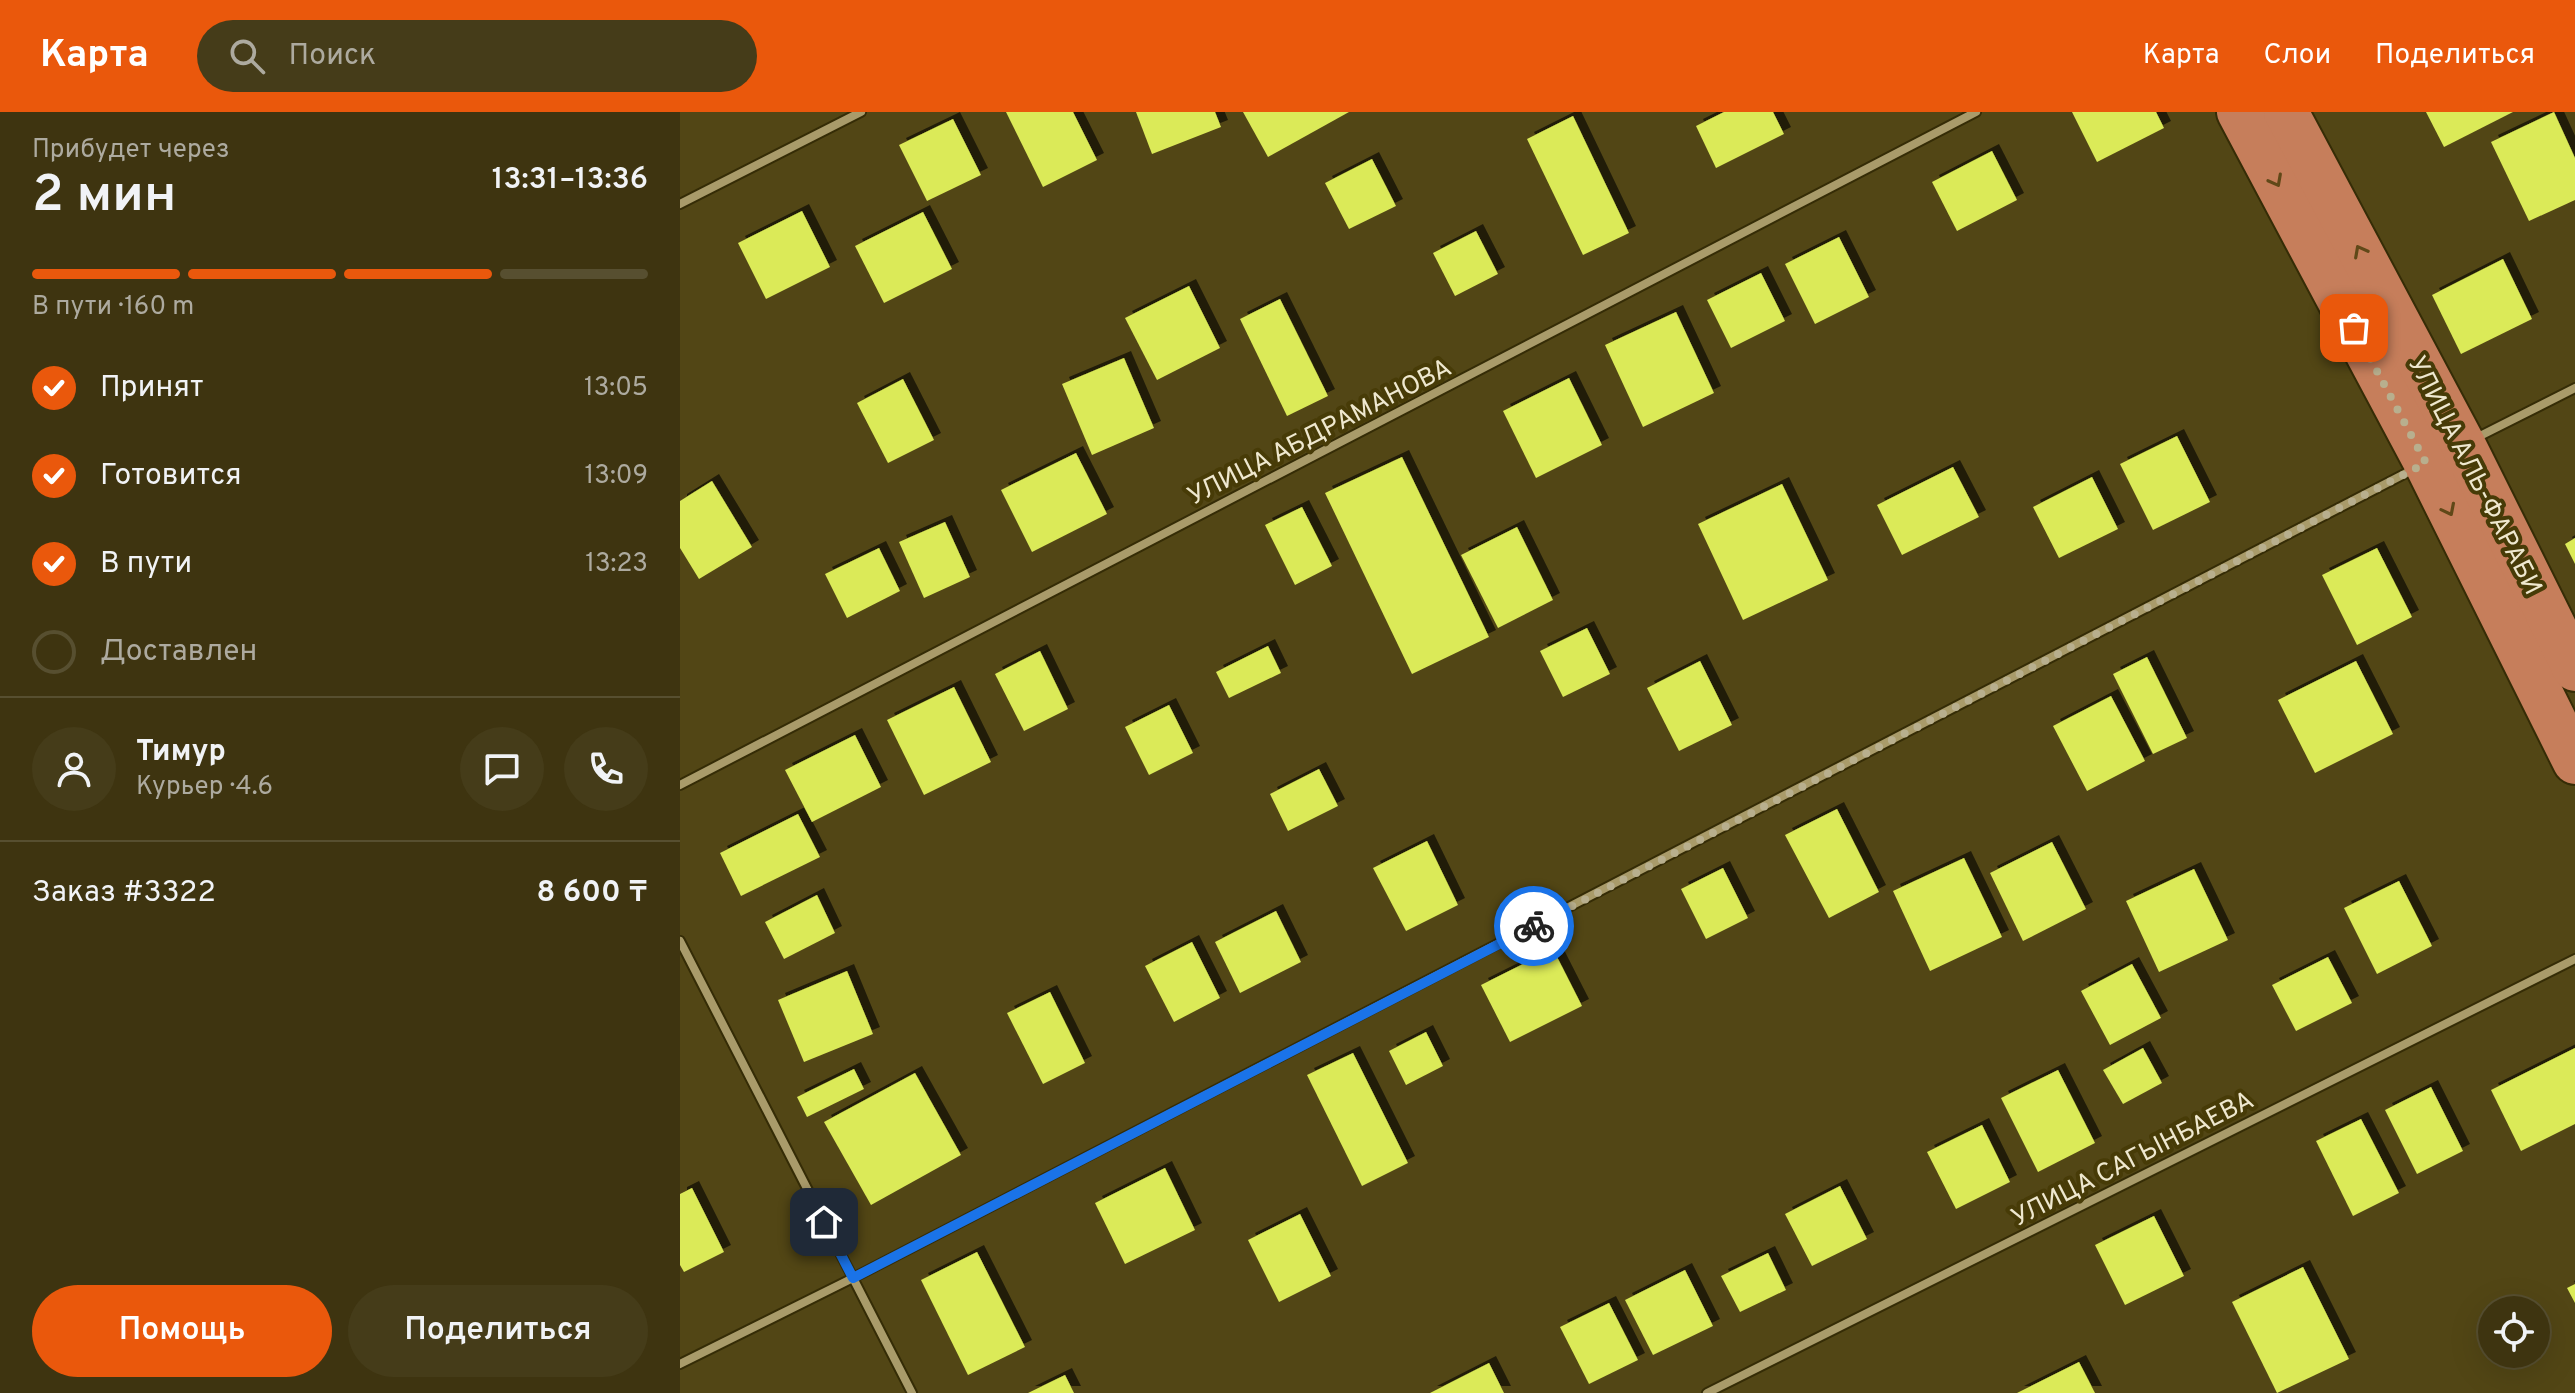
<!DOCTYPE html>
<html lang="ru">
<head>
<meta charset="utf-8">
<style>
  body { margin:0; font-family:Overpass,sans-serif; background:#453c19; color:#f1f3f6; height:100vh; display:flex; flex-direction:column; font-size:30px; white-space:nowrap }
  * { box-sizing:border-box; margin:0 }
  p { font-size:26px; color:#adaa9f }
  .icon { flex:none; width:44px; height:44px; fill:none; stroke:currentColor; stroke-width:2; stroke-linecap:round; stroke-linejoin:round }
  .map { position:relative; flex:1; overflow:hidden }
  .details { display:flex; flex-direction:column; background:#3e3410; width:680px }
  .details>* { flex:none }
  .fabs { position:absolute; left:1798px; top:1184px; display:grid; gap:16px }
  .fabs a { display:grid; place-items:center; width:72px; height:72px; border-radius:50%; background:#3e3410; box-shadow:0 8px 32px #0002,0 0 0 2px #574f30; font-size:40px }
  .pin { position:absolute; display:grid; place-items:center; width:68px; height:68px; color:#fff; margin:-34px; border-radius:16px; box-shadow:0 4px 12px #0006 }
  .courier { position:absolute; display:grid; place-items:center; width:80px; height:80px; margin:-40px; border:6px solid #1a73e8; border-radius:50%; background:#fff; color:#222; box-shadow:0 2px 10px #0007 }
  .summary em { font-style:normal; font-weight:600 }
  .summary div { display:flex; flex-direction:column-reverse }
  .summary { display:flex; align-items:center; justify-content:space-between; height:136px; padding:0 32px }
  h1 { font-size:52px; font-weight:600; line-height:60px }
  .bar { display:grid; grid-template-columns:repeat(4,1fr); gap:12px 8px; align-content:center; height:96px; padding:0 32px }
  .bar i { height:10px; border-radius:6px; background:#574f30 }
  .bar .on { background:#ea580c }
  .bar p { grid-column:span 4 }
  .line { display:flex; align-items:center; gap:20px; padding:0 32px; border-top:2px solid #574f30 }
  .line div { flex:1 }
  .round { display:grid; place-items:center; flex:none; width:84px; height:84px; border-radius:42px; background:#453c19 }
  ol { padding:0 32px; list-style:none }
  li { display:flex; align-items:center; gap:24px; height:88px }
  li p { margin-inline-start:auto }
  li .icon { padding:8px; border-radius:50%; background:#ea580c; color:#fff; stroke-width:4 }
  li:last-child { color:#adaa9f }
  li i { width:44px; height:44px; border:4px solid #574f30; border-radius:50% }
  .action { display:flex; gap:16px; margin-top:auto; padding:16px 32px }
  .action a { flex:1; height:92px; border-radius:48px; background:#ea580c; color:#fff; font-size:32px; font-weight:600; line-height:92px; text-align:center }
  .action a+a { background:#453c19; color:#f1f3f6 }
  header { display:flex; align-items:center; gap:48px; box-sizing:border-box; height:112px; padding:0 40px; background:#ea580c; color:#fff }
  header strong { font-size:38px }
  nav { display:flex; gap:44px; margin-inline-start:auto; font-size:28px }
  .search { width:560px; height:72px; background:#453c19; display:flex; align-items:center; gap:20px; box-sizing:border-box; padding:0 28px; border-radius:44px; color:#adaa9f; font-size:30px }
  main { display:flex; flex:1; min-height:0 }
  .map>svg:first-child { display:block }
</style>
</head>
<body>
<header>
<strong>Карта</strong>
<div class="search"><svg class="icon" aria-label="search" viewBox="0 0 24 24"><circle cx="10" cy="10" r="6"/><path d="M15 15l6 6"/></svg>Поиск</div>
<nav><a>Карта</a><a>Слои</a><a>Поделиться</a></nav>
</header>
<main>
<section class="details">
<div class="summary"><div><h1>2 мин</h1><p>Прибудет через</p></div><em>13:31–13:36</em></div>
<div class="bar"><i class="on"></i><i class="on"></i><i class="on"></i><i></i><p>В пути · 160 m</p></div>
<ol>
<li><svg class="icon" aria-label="check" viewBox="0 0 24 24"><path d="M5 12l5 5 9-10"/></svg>Принят<p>13:05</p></li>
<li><svg class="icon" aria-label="check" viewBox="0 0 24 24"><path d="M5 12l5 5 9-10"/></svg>Готовится<p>13:09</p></li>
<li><svg class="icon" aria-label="check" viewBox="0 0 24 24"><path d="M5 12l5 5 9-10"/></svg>В пути<p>13:23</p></li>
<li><i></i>Доставлен</li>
</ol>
<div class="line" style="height:144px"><a class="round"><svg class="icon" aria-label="person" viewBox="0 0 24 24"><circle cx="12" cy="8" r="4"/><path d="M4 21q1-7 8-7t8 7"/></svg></a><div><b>Тимур</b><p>Курьер · 4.6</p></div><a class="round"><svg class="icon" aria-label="chat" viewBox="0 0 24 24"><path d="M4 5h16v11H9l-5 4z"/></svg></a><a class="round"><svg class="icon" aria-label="phone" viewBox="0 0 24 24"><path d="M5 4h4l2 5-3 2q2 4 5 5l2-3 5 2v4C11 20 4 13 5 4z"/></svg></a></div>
<div class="line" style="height:104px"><div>Заказ #3322</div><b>8 600 ₸</b></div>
<div class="action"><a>Помощь</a><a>Поделиться</a></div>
</section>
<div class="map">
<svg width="1895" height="1281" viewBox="0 0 1895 1281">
  <defs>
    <filter id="shadow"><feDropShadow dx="7" dy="-7" stdDeviation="0" flood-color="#0009"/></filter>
  </defs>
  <rect width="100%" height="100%" fill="#524615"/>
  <!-- building -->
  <g fill="#dbea58" filter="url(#shadow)">
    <path d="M 326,0 L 393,0 L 417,48 L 363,75 Z"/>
    <path d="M 456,0 L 535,0 L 541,15 L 472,42 Z"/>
    <path d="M 563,0 L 669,0 L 588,45 Z"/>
    <path d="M 1044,0 L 1093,0 L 1104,22 L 1036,56 L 1016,14 Z"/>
    <path d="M 1392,0 L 1476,0 L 1484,16 L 1417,50 Z"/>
    <path d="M 1746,0 L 1833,0 L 1764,35 Z"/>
    <path d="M 1874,0 L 1895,46 L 1895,88 L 1849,109 L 1811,30 Z"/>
    <path d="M 893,4 L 949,121 L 903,143 L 847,27 Z"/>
    <path d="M 273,7 L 301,63 L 247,89 L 219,33 Z"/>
    <path d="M 1312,39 L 1337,88 L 1277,119 L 1252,70 Z"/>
    <path d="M 692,47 L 716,94 L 669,117 L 645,71 Z"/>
    <path d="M 122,99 L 150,155 L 86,187 L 58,131 Z"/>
    <path d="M 243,100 L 272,157 L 204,191 L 175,134 Z"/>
    <path d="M 796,119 L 818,162 L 775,184 L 753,141 Z"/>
    <path d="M 1159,125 L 1189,185 L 1135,212 L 1105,152 Z"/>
    <path d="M 1823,147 L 1852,207 L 1781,242 L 1752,183 Z"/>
    <path d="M 1081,161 L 1105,209 L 1051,236 L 1027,188 Z"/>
    <path d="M 509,174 L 540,236 L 477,268 L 445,206 Z"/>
    <path d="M 600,187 L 648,284 L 607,304 L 560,207 Z"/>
    <path d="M 996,200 L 1034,281 L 963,315 L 925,233 Z"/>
    <path d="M 444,246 L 474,316 L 412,343 L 382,272 Z"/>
    <path d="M 889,266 L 922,333 L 856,366 L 823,299 Z"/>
    <path d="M 223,267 L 254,328 L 208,351 L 177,291 Z"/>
    <path d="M 1497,324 L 1530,390 L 1473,418 L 1440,352 Z"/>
    <path d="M 396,341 L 427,402 L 352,440 L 321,378 Z"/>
    <path d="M 722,345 L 809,525 L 732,562 L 645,381 Z"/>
    <path d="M 1273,355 L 1299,405 L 1222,443 L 1197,393 Z"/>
    <path d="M 1412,365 L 1438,417 L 1379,446 L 1353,395 Z"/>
    <path d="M 32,369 L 72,435 L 19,467 L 0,436 L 0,389 Z"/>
    <path d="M 1102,372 L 1148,468 L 1063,508 L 1018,412 Z"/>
    <path d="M 622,395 L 652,454 L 615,473 L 585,413 Z"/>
    <path d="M 265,410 L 290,465 L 244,486 L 219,430 Z"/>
    <path d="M 837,415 L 873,488 L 818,516 L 781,443 Z"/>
    <path d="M 1895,426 L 1895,452 L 1885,432 Z"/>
    <path d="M 199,436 L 220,479 L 167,506 L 145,462 Z"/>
    <path d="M 1697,436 L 1732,505 L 1677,533 L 1642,463 Z"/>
    <path d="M 907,516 L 930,562 L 883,585 L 860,539 Z"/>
    <path d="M 588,534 L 601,561 L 549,586 L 536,560 Z"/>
    <path d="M 360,539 L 388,597 L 344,619 L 315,562 Z"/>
    <path d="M 1467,545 L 1507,626 L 1473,642 L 1433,562 Z"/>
    <path d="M 1020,549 L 1052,613 L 999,639 L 967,576 Z"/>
    <path d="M 1676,549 L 1713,622 L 1635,661 L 1598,588 Z"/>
    <path d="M 274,575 L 311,650 L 244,683 L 207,608 Z"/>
    <path d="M 1431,584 L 1465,649 L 1407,679 L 1373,614 Z"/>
    <path d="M 489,593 L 513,641 L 469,663 L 445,615 Z"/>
    <path d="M 175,623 L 201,675 L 132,710 L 105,658 Z"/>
    <path d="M 639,657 L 658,694 L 608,719 L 590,682 Z"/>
    <path d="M 1157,697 L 1199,780 L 1149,806 L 1105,723 Z"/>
    <path d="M 118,702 L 140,745 L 61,784 L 40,741 Z"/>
    <path d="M 747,729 L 778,793 L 726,819 L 693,756 Z"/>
    <path d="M 1372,730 L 1406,797 L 1343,829 L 1310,761 Z"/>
    <path d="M 1284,746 L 1322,825 L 1250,859 L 1213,779 Z"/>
    <path d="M 1043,756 L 1068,806 L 1026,827 L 1001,777 Z"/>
    <path d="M 1514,757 L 1548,828 L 1479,860 L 1446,789 Z"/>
    <path d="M 1719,769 L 1752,834 L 1697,862 L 1664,796 Z"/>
    <path d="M 137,783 L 155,821 L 104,847 L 85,810 Z"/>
    <path d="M 596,799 L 621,850 L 560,881 L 535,830 Z"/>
    <path d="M 512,830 L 540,886 L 494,910 L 465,854 Z"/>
    <path d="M 873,837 L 902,894 L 830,930 L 801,873 Z"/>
    <path d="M 1648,845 L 1672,891 L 1616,919 L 1592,873 Z"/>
    <path d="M 1452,852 L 1481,906 L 1430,933 L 1401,879 Z"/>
    <path d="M 167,859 L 193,922 L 124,950 L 98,888 Z"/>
    <path d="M 370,880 L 405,951 L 363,972 L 327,901 Z"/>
    <path d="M 746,920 L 763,954 L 726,973 L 709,939 Z"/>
    <path d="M 1463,936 L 1482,971 L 1443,992 L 1423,958 Z"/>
    <path d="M 1895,936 L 1895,1012 L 1841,1039 L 1811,978 Z"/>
    <path d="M 673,941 L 728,1051 L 682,1074 L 627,963 Z"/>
    <path d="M 174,957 L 184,977 L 127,1005 L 117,985 Z"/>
    <path d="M 1378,958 L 1415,1031 L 1358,1060 L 1321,986 Z"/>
    <path d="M 235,961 L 281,1043 L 191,1093 L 144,1010 Z"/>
    <path d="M 1751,975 L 1783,1039 L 1737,1062 L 1705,998 Z"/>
    <path d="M 1681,1007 L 1719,1081 L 1673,1104 L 1636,1029 Z"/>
    <path d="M 1302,1013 L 1330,1070 L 1276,1097 L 1247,1040 Z"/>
    <path d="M 485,1056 L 515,1118 L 445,1152 L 415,1091 Z"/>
    <path d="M 1160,1074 L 1187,1127 L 1132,1154 L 1105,1102 Z"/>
    <path d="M 12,1076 L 44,1140 L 4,1160 L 0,1153 L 0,1082 Z"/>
    <path d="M 620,1102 L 651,1164 L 599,1190 L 568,1128 Z"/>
    <path d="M 1474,1104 L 1504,1164 L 1445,1193 L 1415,1133 Z"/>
    <path d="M 297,1140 L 345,1235 L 288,1263 L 241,1168 Z"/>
    <path d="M 1088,1141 L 1106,1178 L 1060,1200 L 1041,1164 Z"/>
    <path d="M 1623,1155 L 1669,1247 L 1597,1281 L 1552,1190 Z"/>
    <path d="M 1005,1158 L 1033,1214 L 973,1243 L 945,1188 Z"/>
    <path d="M 1895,1172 L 1895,1191 L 1887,1176 Z"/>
    <path d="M 929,1191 L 958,1248 L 909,1272 L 880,1215 Z"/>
    <path d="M 1399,1250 L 1415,1281 L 1337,1281 Z"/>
    <path d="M 809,1251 L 824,1281 L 750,1281 Z"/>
    <path d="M 385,1263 L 394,1281 L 348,1281 Z"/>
  </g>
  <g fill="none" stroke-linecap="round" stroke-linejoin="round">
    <defs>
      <g id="street">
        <path d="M 0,92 L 181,0"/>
        <path d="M 1794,327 L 1895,276"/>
        <path d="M 0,673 L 1296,0"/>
        <path d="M 0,829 L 232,1281"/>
        <path d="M 0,1252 L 173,1166 L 1734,357"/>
        <path d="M 1027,1281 L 1895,847"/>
      </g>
      <g id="primary">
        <path d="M 1559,0 L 1746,351 L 1895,650"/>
        <path d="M 1606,0 L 1783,332 L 1895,557"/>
      </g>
    </defs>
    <!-- street casing -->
    <use href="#street" stroke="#352c06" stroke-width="12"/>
    <!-- primary casing -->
    <use href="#primary" stroke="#352c06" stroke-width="48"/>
    <!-- street -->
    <use href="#street" stroke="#a99b6a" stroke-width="8"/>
    <!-- primary -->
    <use href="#primary" stroke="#c67e5b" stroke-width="44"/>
  </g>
  <!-- one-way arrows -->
  <defs><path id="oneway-chevron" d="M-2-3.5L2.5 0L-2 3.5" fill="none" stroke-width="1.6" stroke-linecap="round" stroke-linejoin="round" transform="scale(2)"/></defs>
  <g stroke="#604818">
    <use href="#oneway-chevron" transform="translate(1596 69) rotate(62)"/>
    <use href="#oneway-chevron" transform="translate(1680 139) rotate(-118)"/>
    <use href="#oneway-chevron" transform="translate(1769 398) rotate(63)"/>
  </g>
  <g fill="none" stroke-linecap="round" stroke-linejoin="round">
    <!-- done -->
    <path stroke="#b8af8e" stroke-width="8" stroke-dasharray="0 14.4" d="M 854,814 L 1746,351 L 1674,216"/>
    <!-- route -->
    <path stroke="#1a73e8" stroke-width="10" d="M 144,1110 L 173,1166 L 854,814"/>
  </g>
  <g text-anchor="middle" stroke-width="8" stroke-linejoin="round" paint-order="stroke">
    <!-- street labels -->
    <g font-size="26" fill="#efe8cf" stroke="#473b07">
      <text transform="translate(639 319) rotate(-27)" y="9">УЛИЦА АБДРАМАНОВА</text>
      <text transform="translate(1796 363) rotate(63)" y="9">УЛИЦА АЛЬ-ФАРАБИ</text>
      <text transform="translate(1452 1046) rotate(-27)" y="9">УЛИЦА САГЫНБАЕВА</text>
    </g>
  </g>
</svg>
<div class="fabs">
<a><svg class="icon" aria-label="locate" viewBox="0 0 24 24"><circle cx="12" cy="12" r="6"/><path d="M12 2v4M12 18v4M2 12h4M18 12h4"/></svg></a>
</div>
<div class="pin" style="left:1674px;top:216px;background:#ea580c"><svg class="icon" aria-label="bag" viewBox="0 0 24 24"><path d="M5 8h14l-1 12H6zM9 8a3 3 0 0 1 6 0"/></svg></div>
<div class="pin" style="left:144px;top:1110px;background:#1f2937"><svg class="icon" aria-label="home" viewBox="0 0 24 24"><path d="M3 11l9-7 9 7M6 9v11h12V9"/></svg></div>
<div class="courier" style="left:854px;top:814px"><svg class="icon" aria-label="bike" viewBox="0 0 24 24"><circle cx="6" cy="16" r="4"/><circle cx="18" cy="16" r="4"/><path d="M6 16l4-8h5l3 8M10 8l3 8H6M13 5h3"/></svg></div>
</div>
</main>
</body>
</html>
